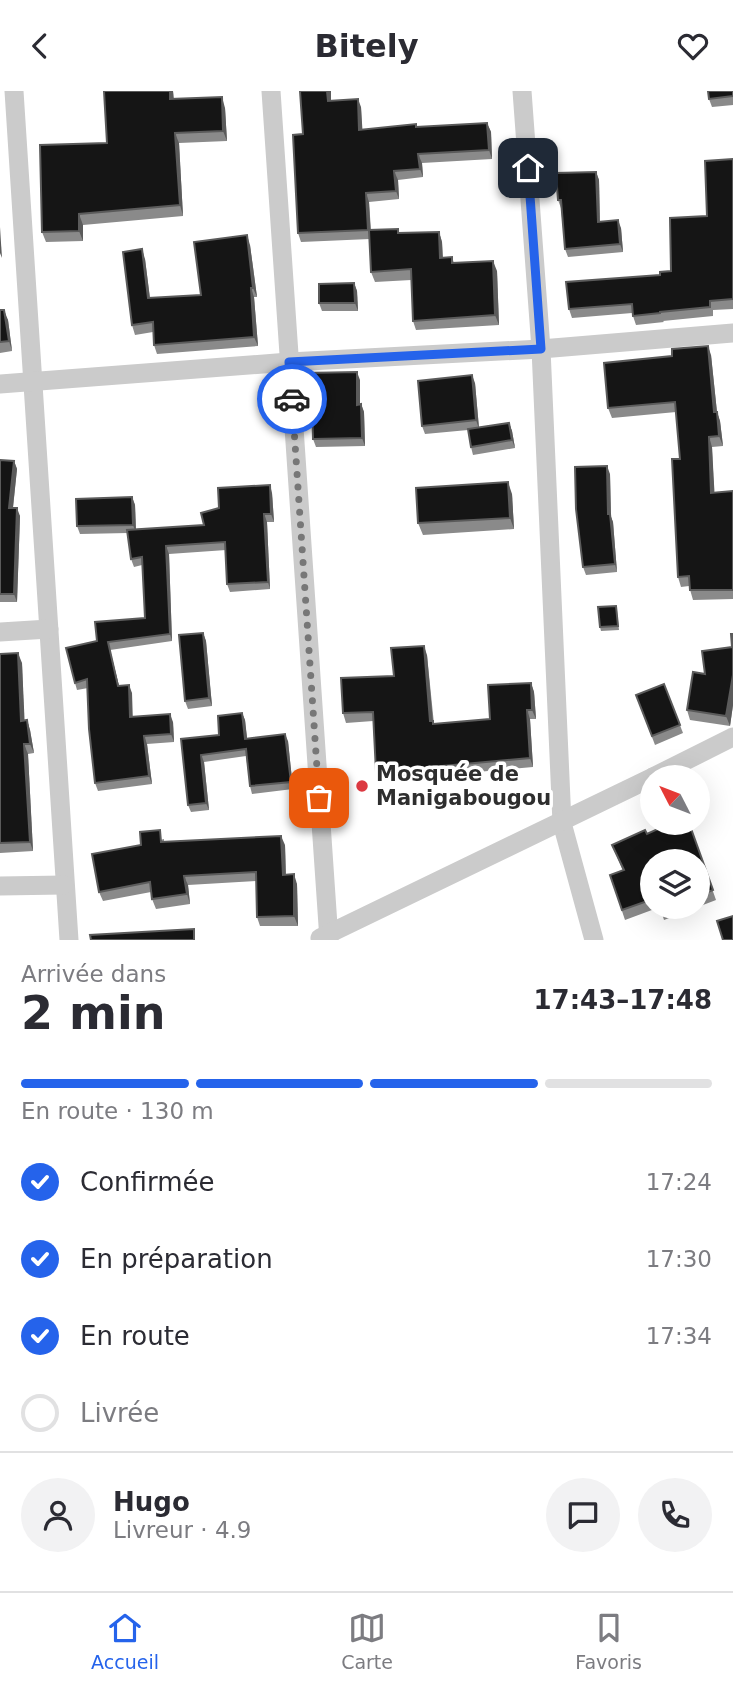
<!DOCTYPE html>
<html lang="fr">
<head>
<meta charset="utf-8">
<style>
  body { margin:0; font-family:"DejaVu Sans",sans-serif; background:#f2f2f3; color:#2b2b33; height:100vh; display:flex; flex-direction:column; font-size:26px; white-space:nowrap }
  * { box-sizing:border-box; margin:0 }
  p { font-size:23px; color:#7c7c81 }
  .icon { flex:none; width:38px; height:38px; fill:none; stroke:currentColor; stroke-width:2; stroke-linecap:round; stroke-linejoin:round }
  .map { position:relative; height:849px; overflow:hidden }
  .panel { display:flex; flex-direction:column; background:#fff; flex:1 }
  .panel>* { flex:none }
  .needle { width:46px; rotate:312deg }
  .tools { position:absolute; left:640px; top:674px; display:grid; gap:14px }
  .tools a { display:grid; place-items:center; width:70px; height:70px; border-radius:50%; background:#fff; box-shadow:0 7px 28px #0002; font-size:35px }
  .pin { position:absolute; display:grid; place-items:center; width:60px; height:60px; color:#fff; margin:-30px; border-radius:14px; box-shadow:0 4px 10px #0006 }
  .courier { position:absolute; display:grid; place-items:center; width:70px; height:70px; margin:-35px; border:5px solid #2563eb; border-radius:50%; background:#fff; color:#222; box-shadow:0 2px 9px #0007 }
  .head em { font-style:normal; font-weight:600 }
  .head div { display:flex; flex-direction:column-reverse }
  .head { display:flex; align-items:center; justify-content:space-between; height:119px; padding:0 21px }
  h1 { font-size:46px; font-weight:600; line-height:52px }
  .bar { display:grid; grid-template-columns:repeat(4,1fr); gap:10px 7px; align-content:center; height:84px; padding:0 21px }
  .bar i { height:9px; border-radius:5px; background:#e1e1e2 }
  .bar .selected { background:#2563eb }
  .bar p { grid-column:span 4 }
  .line { display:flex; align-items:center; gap:18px; padding:0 21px; border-top:2px solid #e1e1e2 }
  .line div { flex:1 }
  .round { display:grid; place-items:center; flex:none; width:74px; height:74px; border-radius:37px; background:#f2f2f3 }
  ol { padding:0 21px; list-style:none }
  li { display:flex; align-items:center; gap:21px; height:77px }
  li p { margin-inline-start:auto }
  li .icon { padding:7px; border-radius:50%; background:#2563eb; color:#fff; stroke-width:4 }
  li:last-child { color:#7c7c81 }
  li i { width:38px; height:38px; border:4px solid #e1e1e2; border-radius:50% }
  header { display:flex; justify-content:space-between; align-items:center; height:91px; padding:0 21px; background:#fff; font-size:32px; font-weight:600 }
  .dock { display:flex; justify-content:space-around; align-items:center; height:98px; border-top:2px solid #e1e1e2; background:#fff; font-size:19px; color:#7c7c81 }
  .dock a { display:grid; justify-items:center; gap:4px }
  .dock .selected { color:#2563eb }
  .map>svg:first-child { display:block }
</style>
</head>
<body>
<header><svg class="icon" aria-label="back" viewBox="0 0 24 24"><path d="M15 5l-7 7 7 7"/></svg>Bitely<svg class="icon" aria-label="heart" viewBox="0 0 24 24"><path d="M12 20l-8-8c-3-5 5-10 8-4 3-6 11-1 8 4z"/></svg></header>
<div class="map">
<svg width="733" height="849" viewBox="0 0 733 849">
  <rect width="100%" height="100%" fill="#fff"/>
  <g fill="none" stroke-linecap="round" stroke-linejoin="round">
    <!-- street -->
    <g stroke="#cbcbcb" stroke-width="19">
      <path d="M 14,0 L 69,849"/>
      <path d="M 271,0 L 329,849"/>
      <path d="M 522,0 L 541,258 L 562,732 L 594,849"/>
      <path d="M 0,293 L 289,271 L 541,258 L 733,242"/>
      <path d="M 0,541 L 49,538"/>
      <path d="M 653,686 L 733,646"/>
      <path d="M 0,795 L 64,794"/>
      <path d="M 320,847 L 653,686"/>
    </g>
  </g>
  <!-- wall -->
  <g fill="#8a8a8a" fill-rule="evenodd">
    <path d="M 104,0 L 173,0 L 174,8 L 225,17 L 227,50 L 179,52 L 183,125 L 83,134 L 83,150 L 46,151 L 42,141 L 107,52 Z"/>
    <path d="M 733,0 L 733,14 L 712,16 L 709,8 Z"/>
    <path d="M 331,10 L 361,16 L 362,39 L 487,32 L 491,41 L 492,68 L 422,72 L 423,86 L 398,89 L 399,108 L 369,111 L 371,139 L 400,142 L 439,141 L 442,151 L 443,166 L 452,166 L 454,172 L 497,180 L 499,234 L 416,239 L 413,230 L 411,189 L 375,191 L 371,181 L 370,148 L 301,151 L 298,142 L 303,43 Z"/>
    <path d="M 733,68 L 733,218 L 713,219 L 713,225 L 663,230 L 664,231 L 636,234 L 632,222 L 572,227 L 569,218 L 671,180 L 707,125 Z"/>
    <path d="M 596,81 L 599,89 L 600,130 L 621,137 L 623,161 L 568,166 L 565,158 L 561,117 L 558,109 Z"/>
    <path d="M 250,154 L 257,206 L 254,206 L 258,255 L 157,263 L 154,254 L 153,241 L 135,244 L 132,234 L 145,168 L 150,207 L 201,204 Z"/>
    <path d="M 354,192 L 357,200 L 358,220 L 322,220 L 319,212 Z"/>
    <path d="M 0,219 L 8,229 L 12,260 L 0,262 Z"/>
    <path d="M 711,264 L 717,321 L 720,330 L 723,355 L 712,356 L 714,402 L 733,400 L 733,508 L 693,509 L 689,495 L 681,496 L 678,486 L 680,368 L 676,321 L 612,327 L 608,317 Z"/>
    <path d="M 360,289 L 360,313 L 361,313 L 364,321 L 365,355 L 316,356 L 313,348 L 312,318 L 308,318 L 305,310 Z"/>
    <path d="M 475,292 L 479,336 L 509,332 L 512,340 L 515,357 L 473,364 L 471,356 L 468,339 L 425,343 L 422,335 Z"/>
    <path d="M 0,369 L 14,370 L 17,378 L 13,417 L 20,425 L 17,511 L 0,511 Z"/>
    <path d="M 610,383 L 611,426 L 613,431 L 617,481 L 586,484 L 583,476 Z"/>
    <path d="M 272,402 L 274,431 L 267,431 L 270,498 L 230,501 L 227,493 L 226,459 L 169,463 L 172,550 L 110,559 L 119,595 L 132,602 L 132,626 L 173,631 L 174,651 L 147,653 L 152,693 L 98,700 L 95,692 L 88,597 L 77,599 L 75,592 L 97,550 L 145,527 L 142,474 L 134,476 L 131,468 L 128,442 L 80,443 L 77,435 L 132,406 L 135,414 L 136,438 L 204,434 Z"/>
    <path d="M 512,403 L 514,438 L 423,444 L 418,432 Z"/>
    <path d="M 617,519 L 619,539 L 601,540 L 600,536 Z"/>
    <path d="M 203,542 L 206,550 L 212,615 L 188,618 L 185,610 Z"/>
    <path d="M 733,543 L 733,614 L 730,635 L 690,629 L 687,619 L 705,583 L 732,556 Z"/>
    <path d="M 0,563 L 22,572 L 24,629 L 27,629 L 30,639 L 34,662 L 28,663 L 33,760 L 0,762 Z"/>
    <path d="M 427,564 L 434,633 L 490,628 L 531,592 L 534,601 L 536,628 L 530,628 L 533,676 L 379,690 L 376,681 L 373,630 L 346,632 L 343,622 L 394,585 Z"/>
    <path d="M 664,593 L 683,642 L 655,654 L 636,604 Z"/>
    <path d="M 242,622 L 245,629 L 247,648 L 288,650 L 293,698 L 252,703 L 250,695 L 246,665 L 204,671 L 209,719 L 191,721 L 188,714 L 181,648 L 219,644 Z"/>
    <path d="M 689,732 L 716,809 L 664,829 L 660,816 L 625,829 L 610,784 L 623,780 L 612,754 ZM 653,770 L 698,770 L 698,816 L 653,816 Z"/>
    <path d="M 164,748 L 164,751 L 285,754 L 286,784 L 297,793 L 298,835 L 260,835 L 257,826 L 256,790 L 188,794 L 190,813 L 156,818 L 152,808 L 151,801 L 103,810 L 99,801 L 141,754 Z"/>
  </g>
  <!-- shaded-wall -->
  <g fill="#5b5b5b">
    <path d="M 170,0 L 173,0 L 174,18 L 170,8 Z"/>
    <path d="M 327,0 L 331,0 L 331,19 L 328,10 Z"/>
    <path d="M 222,6 L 225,17 L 227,50 L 223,40 Z"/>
    <path d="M 358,8 L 361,16 L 363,48 L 359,39 Z"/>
    <path d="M 487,32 L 491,41 L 492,68 L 489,59 Z"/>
    <path d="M 175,42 L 179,52 L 183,125 L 180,114 Z"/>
    <path d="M 418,63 L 422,72 L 423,86 L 420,78 Z"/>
    <path d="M 394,80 L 398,89 L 399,108 L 396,100 Z"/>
    <path d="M 596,81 L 599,89 L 600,139 L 598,131 Z"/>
    <path d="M 366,102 L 369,111 L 371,148 L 368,139 Z"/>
    <path d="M 79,123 L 83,134 L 83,150 L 79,140 Z"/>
    <path d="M 618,129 L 621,137 L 623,161 L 620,153 Z"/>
    <path d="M 0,136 L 2,167 L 0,162 Z"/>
    <path d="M 439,141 L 442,151 L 443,176 L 440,167 Z"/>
    <path d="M 247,144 L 250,154 L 257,206 L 253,197 Z"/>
    <path d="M 142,158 L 145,168 L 151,216 L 148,207 Z"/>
    <path d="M 493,170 L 497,180 L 499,234 L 495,224 Z"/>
    <path d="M 354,192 L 357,200 L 358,220 L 355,212 Z"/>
    <path d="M 251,197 L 254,206 L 258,255 L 254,246 Z"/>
    <path d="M 4,219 L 8,229 L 12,260 L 9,250 Z"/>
    <path d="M 708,255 L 711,264 L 718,331 L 714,321 Z"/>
    <path d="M 357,281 L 360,289 L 360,322 L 357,314 Z"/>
    <path d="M 472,284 L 475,292 L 479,338 L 476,329 Z"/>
    <path d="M 361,313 L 364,321 L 365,355 L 362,347 Z"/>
    <path d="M 717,321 L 720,330 L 723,355 L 719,345 Z"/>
    <path d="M 509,332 L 512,340 L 515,357 L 512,349 Z"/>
    <path d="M 709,346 L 712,356 L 715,411 L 711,402 Z"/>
    <path d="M 14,370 L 17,378 L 12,425 L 9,417 Z"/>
    <path d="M 607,375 L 610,383 L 611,426 L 613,431 L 617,481 L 615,473 L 608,423 Z"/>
    <path d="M 508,391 L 512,403 L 514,438 L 510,427 Z"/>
    <path d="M 270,394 L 272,402 L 274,431 L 271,423 Z"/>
    <path d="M 132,406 L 135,414 L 136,442 L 133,434 Z"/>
    <path d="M 17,417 L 20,425 L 17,511 L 14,503 Z"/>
    <path d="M 264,423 L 267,431 L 270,498 L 268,491 Z"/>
    <path d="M 166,455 L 169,463 L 172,550 L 170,543 Z"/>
    <path d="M 203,542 L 206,550 L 212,615 L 209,607 Z"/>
    <path d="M 108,551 L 121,603 L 118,595 Z"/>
    <path d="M 424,555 L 427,564 L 433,631 L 433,630 L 436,640 L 430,630 Z"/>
    <path d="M 18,562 L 22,572 L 25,639 L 21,630 Z"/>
    <path d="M 733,584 L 733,614 L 730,635 L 726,625 Z"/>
    <path d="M 531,592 L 534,601 L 536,628 L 532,619 Z"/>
    <path d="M 129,594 L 132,602 L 133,634 L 130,626 Z"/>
    <path d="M 527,619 L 530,628 L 533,676 L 530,667 Z"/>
    <path d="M 242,622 L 245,629 L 248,655 L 245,648 Z"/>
    <path d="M 170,623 L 173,631 L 174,651 L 171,643 Z"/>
    <path d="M 27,629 L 30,639 L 34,662 L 30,653 Z"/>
    <path d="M 285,643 L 288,650 L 293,698 L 291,691 Z"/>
    <path d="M 144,645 L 147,653 L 152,693 L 149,685 Z"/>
    <path d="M 24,653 L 28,663 L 33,760 L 30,751 Z"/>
    <path d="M 201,664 L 204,671 L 209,719 L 206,712 Z"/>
    <path d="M 281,745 L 285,754 L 286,793 L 283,784 Z"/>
    <path d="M 294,783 L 297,793 L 298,835 L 294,825 Z"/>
    <path d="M 184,785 L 188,794 L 190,813 L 187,803 Z"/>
  </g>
  <!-- building -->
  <g fill="#151515" stroke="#5b5b5b" stroke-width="2">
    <path d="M 104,0 L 170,0 L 170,8 L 222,6 L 223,40 L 175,42 L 180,114 L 79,123 L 79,140 L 42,141 L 40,54 L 107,52 Z"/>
    <path d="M 300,0 L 327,0 L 328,10 L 358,8 L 359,39 L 416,33 L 416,36 L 487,32 L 489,59 L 418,63 L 420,78 L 394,80 L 396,100 L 366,102 L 368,139 L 298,142 L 293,44 L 303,43 Z"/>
    <path d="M 708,0 L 733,0 L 733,5 L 709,8 Z"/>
    <path d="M 733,68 L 733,208 L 710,210 L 710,216 L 660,221 L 660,222 L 633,225 L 632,213 L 569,218 L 566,191 L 660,184 L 660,181 L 671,180 L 670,127 L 707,125 L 705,70 Z"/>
    <path d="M 596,81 L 598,131 L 618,129 L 620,153 L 565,158 L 561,109 L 558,109 L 556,82 Z"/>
    <path d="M 398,138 L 398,142 L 439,141 L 440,167 L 452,166 L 452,172 L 493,170 L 495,224 L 413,230 L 411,178 L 371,181 L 369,139 Z"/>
    <path d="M 247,144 L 253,197 L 251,197 L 254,246 L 154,254 L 153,231 L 132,234 L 123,161 L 142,158 L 148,207 L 201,204 L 194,151 Z"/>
    <path d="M 354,192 L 355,212 L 319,212 L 319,193 Z"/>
    <path d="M 0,219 L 4,219 L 9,250 L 0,251 Z"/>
    <path d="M 708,255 L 714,321 L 717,321 L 719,345 L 709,346 L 711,402 L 733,400 L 733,499 L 690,499 L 689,485 L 678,486 L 672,368 L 680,368 L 675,311 L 608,317 L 604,272 L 672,265 L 672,258 Z"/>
    <path d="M 357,281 L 357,314 L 361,313 L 362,347 L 313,348 L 312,310 L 305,310 L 305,282 Z"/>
    <path d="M 472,284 L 476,329 L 422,335 L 418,290 Z"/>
    <path d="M 509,332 L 512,349 L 471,356 L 468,338 Z"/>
    <path d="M 0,369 L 14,370 L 9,417 L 17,417 L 14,503 L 0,503 Z"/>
    <path d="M 607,375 L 608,423 L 610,423 L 615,473 L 583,476 L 576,418 L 575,376 Z"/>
    <path d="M 508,391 L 510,427 L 418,432 L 416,397 Z"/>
    <path d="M 270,394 L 271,423 L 264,423 L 268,491 L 227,493 L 225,451 L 166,455 L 170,543 L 108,551 L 118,595 L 129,594 L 130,626 L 170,623 L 171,643 L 144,645 L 149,685 L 95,692 L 89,638 L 87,588 L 75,592 L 66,557 L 97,550 L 95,531 L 145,527 L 142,466 L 131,468 L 127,439 L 204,434 L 201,422 L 219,417 L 218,397 Z"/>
    <path d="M 132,406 L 133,434 L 77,435 L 76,408 Z"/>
    <path d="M 616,515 L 618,535 L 600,536 L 598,516 Z"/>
    <path d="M 203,542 L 209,607 L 185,610 L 179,544 Z"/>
    <path d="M 731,543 L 733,543 L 733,584 L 726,625 L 687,619 L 693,581 L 705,583 L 702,560 L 732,556 Z"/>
    <path d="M 424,555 L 430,630 L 433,630 L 433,633 L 490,628 L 488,594 L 531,592 L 532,619 L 527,619 L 530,667 L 376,681 L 373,621 L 343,622 L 341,587 L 394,585 L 391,557 Z"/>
    <path d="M 18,562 L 21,630 L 27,629 L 30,653 L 24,653 L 30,751 L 0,752 L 0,563 Z"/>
    <path d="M 664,593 L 680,634 L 652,645 L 636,604 Z"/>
    <path d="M 242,622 L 245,648 L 285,643 L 291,691 L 250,695 L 246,658 L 201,664 L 206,712 L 188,714 L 181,648 L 219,644 L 218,625 Z"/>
    <path d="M 671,732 L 689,732 L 713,799 L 698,805 L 698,770 L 653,770 L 653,808 L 622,819 L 610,784 L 624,779 L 612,754 L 645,739 L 647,743 Z"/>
    <path d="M 160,739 L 161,751 L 281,745 L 283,784 L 294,783 L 294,825 L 257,826 L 256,781 L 184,785 L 187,803 L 152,808 L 150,791 L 99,801 L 92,763 L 141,754 L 140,741 Z"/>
    <path d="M 660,816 L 670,816 L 661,819 Z"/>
    <path d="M 733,825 L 733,849 L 723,849 L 717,830 Z"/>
    <path d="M 194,838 L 194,849 L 91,849 L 90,844 Z"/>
  </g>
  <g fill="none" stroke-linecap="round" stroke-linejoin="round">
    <!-- done -->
    <path stroke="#777" stroke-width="7" stroke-dasharray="0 12.6" d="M 292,308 L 319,707"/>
    <!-- route -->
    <path stroke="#2563eb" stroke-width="9" d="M 292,308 L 289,271 L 541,258 L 528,77"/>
  </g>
  <!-- markers -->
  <circle fill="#dc3941" stroke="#fff" stroke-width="2.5" cx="362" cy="695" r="7"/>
  <g text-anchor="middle" stroke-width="7" stroke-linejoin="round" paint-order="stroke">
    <!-- poi labels -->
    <g font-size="21" font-weight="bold" fill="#2e2e2e" stroke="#fff" text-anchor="start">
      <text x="376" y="690">Mosquée de<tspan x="376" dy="24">Manigabougou</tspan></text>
    </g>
  </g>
</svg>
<div class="tools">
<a><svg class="needle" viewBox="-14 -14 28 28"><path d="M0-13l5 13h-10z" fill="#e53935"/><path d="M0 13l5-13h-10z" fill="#7c7c81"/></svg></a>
<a><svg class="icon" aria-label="layers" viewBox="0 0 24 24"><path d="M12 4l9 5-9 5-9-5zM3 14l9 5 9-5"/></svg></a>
</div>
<div class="pin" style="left:319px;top:707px;background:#ea580c"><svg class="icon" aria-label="bag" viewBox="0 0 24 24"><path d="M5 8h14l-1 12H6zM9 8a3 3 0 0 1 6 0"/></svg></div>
<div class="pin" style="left:528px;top:77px;background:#1f2937"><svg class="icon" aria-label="home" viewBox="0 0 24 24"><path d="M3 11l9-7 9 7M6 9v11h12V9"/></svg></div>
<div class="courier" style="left:292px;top:308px"><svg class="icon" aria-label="car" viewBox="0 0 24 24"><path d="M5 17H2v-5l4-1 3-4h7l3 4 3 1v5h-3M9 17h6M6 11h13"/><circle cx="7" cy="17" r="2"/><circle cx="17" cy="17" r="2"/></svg></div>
</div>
<section class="panel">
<div class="head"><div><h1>2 min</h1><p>Arrivée dans</p></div><em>17:43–17:48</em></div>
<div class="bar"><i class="selected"></i><i class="selected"></i><i class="selected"></i><i></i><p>En route · 130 m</p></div>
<ol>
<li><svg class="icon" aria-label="check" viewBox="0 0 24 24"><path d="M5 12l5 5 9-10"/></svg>Confirmée<p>17:24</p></li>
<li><svg class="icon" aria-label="check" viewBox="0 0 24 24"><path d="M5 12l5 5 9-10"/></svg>En préparation<p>17:30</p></li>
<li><svg class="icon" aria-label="check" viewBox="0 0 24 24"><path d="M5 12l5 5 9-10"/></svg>En route<p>17:34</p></li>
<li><i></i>Livrée</li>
</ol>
<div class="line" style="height:126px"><a class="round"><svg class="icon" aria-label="person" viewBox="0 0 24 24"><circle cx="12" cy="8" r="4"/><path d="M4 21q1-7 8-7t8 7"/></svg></a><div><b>Hugo</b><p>Livreur · 4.9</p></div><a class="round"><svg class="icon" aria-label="chat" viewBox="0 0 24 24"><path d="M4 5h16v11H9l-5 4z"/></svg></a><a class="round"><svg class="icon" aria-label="phone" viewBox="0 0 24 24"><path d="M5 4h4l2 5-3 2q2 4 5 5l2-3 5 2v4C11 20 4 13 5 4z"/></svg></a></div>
</section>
<nav class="dock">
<a class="selected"><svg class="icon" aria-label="home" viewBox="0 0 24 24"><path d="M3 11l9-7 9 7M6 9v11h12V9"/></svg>Accueil</a>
<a><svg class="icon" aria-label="map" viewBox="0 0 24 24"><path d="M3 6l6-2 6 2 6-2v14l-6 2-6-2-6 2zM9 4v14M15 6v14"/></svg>Carte</a>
<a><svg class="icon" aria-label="saved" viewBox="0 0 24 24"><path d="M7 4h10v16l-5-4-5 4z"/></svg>Favoris</a>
</nav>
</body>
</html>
